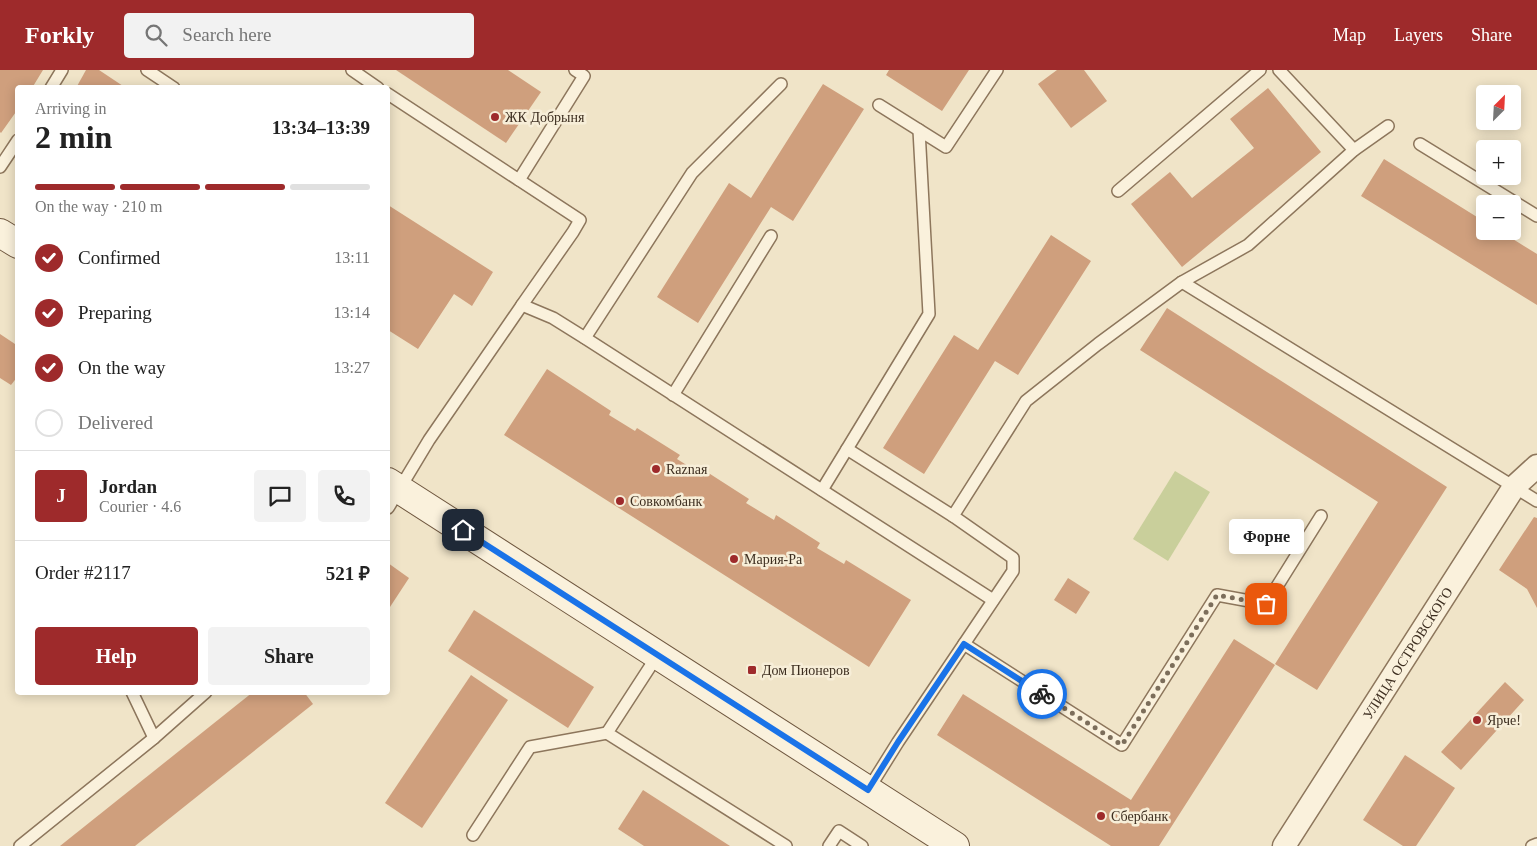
<!DOCTYPE html>
<html lang="en">
<head>
<meta charset="utf-8">
<style>
  body { margin:0; font-family:"Times New Roman",serif; background:#f2f2f2; color:#222; height:100vh; display:flex; flex-direction:column; font-size:19px; white-space:nowrap }
  * { box-sizing:border-box; margin:0 }
  p { font-size:16px; color:#767676 }
  .icon { flex:none; width:28px; height:28px; fill:none; stroke:currentColor; stroke-width:2; stroke-linecap:round; stroke-linejoin:round }
  .map { position:relative; flex:1; overflow:hidden }
  .drawer { position:absolute; left:15px; top:15px; width:375px; height:610px; display:flex; flex-direction:column; background:#fff; border-radius:5px; box-shadow:0 2px 12px #0003 }
  .drawer>* { flex:none }
  .needle { width:32px; rotate:24deg }
  .buttons { position:absolute; left:1476px; top:15px; display:grid; gap:10px }
  .buttons a { display:grid; place-items:center; width:45px; height:45px; border-radius:5px; background:#fff; box-shadow:0 2px 12px #0003; font-size:25px }
  .pin { position:absolute; display:grid; place-items:center; width:42px; height:42px; color:#fff; margin:-21px; border-radius:10px; box-shadow:0 2px 8px #0006 }
  .courier { position:absolute; display:grid; place-items:center; width:50px; height:50px; margin:-25px; border:4px solid #1a73e8; border-radius:50%; background:#fff; color:#222; box-shadow:0 1px 6px #0007 }
  .bubble { position:absolute; height:35px; border-radius:5px; background:#fff; box-shadow:0 2px 12px #0003; font-size:16px; font-weight:800; line-height:35px; text-align:center }
  .overview em { font-style:normal; font-weight:800 }
  .overview div { display:flex; flex-direction:column-reverse }
  .overview { display:flex; align-items:center; justify-content:space-between; height:85px; padding:0 20px }
  h1 { font-size:32px; font-weight:800; line-height:38px }
  .bar { display:grid; grid-template-columns:repeat(4,1fr); gap:8px 5px; align-content:center; height:60px; padding:0 20px }
  .bar i { height:6px; border-radius:4px; background:#e0e0e0 }
  .bar .selected { background:#9e2a2b }
  .bar p { grid-column:span 4 }
  .line { display:flex; align-items:center; gap:12px; padding:0 20px; border-top:1px solid #e0e0e0 }
  .line div { flex:1 }
  .round { display:grid; place-items:center; flex:none; width:52px; height:52px; border-radius:5px; background:#f2f2f2 }
  ol { padding:0 20px; list-style:none }
  li { display:flex; align-items:center; gap:15px; height:55px }
  li p { margin-inline-start:auto }
  li .icon { padding:5px; border-radius:50%; background:#9e2a2b; color:#fff; stroke-width:4 }
  li:last-child { color:#767676 }
  li i { width:28px; height:28px; border:2px solid #e0e0e0; border-radius:50% }
  .primary-button { display:flex; gap:10px; margin-top:auto; padding:10px 20px }
  .primary-button a { flex:1; height:58px; border-radius:5px; background:#9e2a2b; color:#fff; font-size:20px; font-weight:800; line-height:58px; text-align:center }
  .primary-button a+a { background:#f2f2f2; color:#222 }
  header { display:flex; align-items:center; gap:30px; box-sizing:border-box; height:70px; padding:0 25px; background:#9e2a2b; color:#fff }
  header strong { font-size:24px }
  nav { display:flex; gap:28px; margin-inline-start:auto; font-size:18px }
  .search { width:350px; height:45px; background:#f2f2f2; display:flex; align-items:center; gap:12px; box-sizing:border-box; padding:0 18px; border-radius:5px; color:#767676; font-size:19px }
  .map>svg:first-child { display:block }
</style>
</head>
<body>
<header>
<strong>Forkly</strong>
<div class="search"><svg class="icon" aria-label="search" viewBox="0 0 24 24"><circle cx="10" cy="10" r="6"/><path d="M15 15l6 6"/></svg>Search here</div>
<nav><a>Map</a><a>Layers</a><a>Share</a></nav>
</header>
<div class="map">
<svg width="1537" height="776" viewBox="0 0 1537 776">
  <rect width="100%" height="100%" fill="#f0e4c8"/>
  <!-- green -->
  <path fill="#c9cf9b" d="M 1175,401 L 1210,422 L 1168,491 L 1133,469 Z"/>
  <!-- building -->
  <g fill="#cf9f7d">
    <path d="M 0,0 L 43,0 L 32,18 L 18,18 L 18,39 L 1,63 L 0,62 Z"/>
    <path d="M 86,0 L 99,0 L 126,18 L 76,18 Z"/>
    <path d="M 396,0 L 508,0 L 541,22 L 506,73 Z"/>
    <path d="M 889,0 L 969,0 L 942,41 L 886,5 Z"/>
    <path d="M 1057,0 L 1084,0 L 1107,31 L 1071,58 L 1038,14 Z"/>
    <path d="M 823,14 L 864,39 L 793,151 L 771,137 L 698,253 L 657,227 L 729,113 L 751,128 Z"/>
    <path d="M 1268,18 L 1321,82 L 1182,197 L 1131,134 L 1170,102 L 1192,128 L 1254,78 L 1230,49 Z"/>
    <path d="M 1384,89 L 1485,152 L 1485,161 L 1500,161 L 1537,184 L 1537,235 L 1361,126 Z"/>
    <path d="M 388,135 L 493,202 L 472,236 L 454,224 L 418,279 L 388,260 Z"/>
    <path d="M 1051,165 L 1091,191 L 1018,305 L 995,291 L 924,404 L 883,378 L 954,265 L 978,280 Z"/>
    <path d="M 1167,238 L 1447,417 L 1317,620 L 1275,594 L 1378,432 L 1140,280 Z"/>
    <path d="M 0,264 L 18,276 L 18,306 L 11,315 L 0,308 Z"/>
    <path d="M 547,299 L 611,341 L 609,345 L 635,361 L 637,358 L 680,385 L 677,389 L 704,406 L 707,402 L 749,429 L 746,433 L 774,450 L 776,445 L 820,473 L 817,478 L 844,494 L 846,490 L 911,530 L 869,597 L 504,365 Z"/>
    <path d="M 1534,447 L 1537,448 L 1537,538 L 1527,519 L 1499,500 Z"/>
    <path d="M 388,493 L 409,508 L 388,540 Z"/>
    <path d="M 1068,508 L 1090,522 L 1076,544 L 1054,530 Z"/>
    <path d="M 474,540 L 594,617 L 568,658 L 448,581 Z"/>
    <path d="M 1234,569 L 1275,595 L 1159,776 L 1111,776 L 937,665 L 963,624 L 1131,730 Z"/>
    <path d="M 471,605 L 508,630 L 422,758 L 385,733 Z"/>
    <path d="M 1505,612 L 1524,630 L 1461,700 L 1441,682 Z"/>
    <path d="M 253,622 L 304,622 L 313,634 L 135,776 L 60,776 Z"/>
    <path d="M 1405,685 L 1455,718 L 1416,776 L 1403,776 L 1363,750 Z"/>
    <path d="M 643,720 L 730,776 L 644,776 L 618,759 Z"/>
  </g>
  <g fill="none" stroke-linecap="round" stroke-linejoin="round">
    <defs>
      <g id="service">
        <path d="M 147,0 L 174,18"/>
        <path d="M 352,0 L 378,18"/>
        <path d="M 1279,0 L 1354,80"/>
        <path d="M 51,18 L 62,0"/>
        <path d="M 388,24 L 519,110 L 584,6 L 575,0"/>
        <path d="M 879,35 L 946,77 L 997,0"/>
        <path d="M 919,60 L 929,244 L 847,379 L 953,446"/>
        <path d="M 1420,74 L 1537,146"/>
        <path d="M 0,97 L 18,70"/>
        <path d="M 519,110 L 580,150 L 573,162 L 522,235"/>
        <path d="M 1118,121 L 1260,0"/>
        <path d="M 1182,212 L 1537,431"/>
        <path d="M 585,268 L 692,103 L 781,14"/>
        <path d="M 673,325 L 771,166"/>
        <path d="M 822,420 L 847,379"/>
        <path d="M 388,438 L 429,370 L 522,235 L 553,248 L 585,268 L 993,530"/>
        <path d="M 964,574 L 1013,501 L 1013,488 L 953,446 L 1026,331 L 1098,274 L 1182,212 L 1248,175 L 1354,80 L 1388,56"/>
        <path d="M 657,586 L 607,663 L 786,776"/>
        <path d="M 132,622 L 154,668"/>
        <path d="M 868,720 L 898,672 L 964,574 L 1122,675 L 1217,525 L 1266,534 L 1321,446"/>
        <path d="M 473,765 L 530,677 L 607,663"/>
        <path d="M 20,776 L 154,668 L 206,622"/>
        <path d="M 829,776 L 839,761 L 862,776"/>
        <path d="M 1532,776 L 1537,774"/>
      </g>
      <g id="minor">
        <path id="s1" d="M 1284,776 L 1514,417 L 1537,396"/>
      </g>
      <g id="secondary">
        <path d="M 0,163 L 18,174"/>
        <path d="M 388,412 L 955,776"/>
      </g>
    </defs>
    <!-- service casing -->
    <use href="#service" stroke="#8d765c" stroke-width="14"/>
    <!-- minor casing -->
    <use href="#minor" stroke="#8d765c" stroke-width="25"/>
    <!-- secondary casing -->
    <use href="#secondary" stroke="#6f573f" stroke-width="30"/>
    <!-- service -->
    <use href="#service" stroke="#faf1dc" stroke-width="11"/>
    <!-- minor -->
    <use href="#minor" stroke="#faf1dc" stroke-width="22"/>
    <!-- secondary -->
    <use href="#secondary" stroke="#faf1dc" stroke-width="28"/>
  </g>
  <g fill="none" stroke-linecap="round" stroke-linejoin="round">
    <!-- done -->
    <path stroke="#7c6e5b" stroke-width="5" stroke-dasharray="0 9" d="M 1042,624 L 1122,675 L 1217,525 L 1266,534"/>
    <!-- route -->
    <path stroke="#1a73e8" stroke-width="6" d="M 463,460 L 868,720 L 898,672 L 964,574 L 1042,624"/>
  </g>
  <!-- markers -->
  <g fill="#9e2a2b" stroke="#f7eed8" stroke-width="2">
    <circle cx="495" cy="47" r="5"/>
    <circle cx="656" cy="399" r="5"/>
    <circle cx="620" cy="431" r="5"/>
    <circle cx="734" cy="489" r="5"/>
    <rect x="747" y="595" width="10" height="10" rx="2.5"/>
    <circle cx="1477" cy="650" r="5"/>
    <circle cx="1101" cy="746" r="5"/>
  </g>
  <g text-anchor="middle" stroke-width="5" stroke-linejoin="round" paint-order="stroke">
    <!-- poi labels -->
    <g font-size="14" fill="#3d2e20" stroke="#f7eed8" text-anchor="start">
      <text x="505" y="52">ЖК Добрыня</text>
      <text x="666" y="404">Raznaя</text>
      <text x="630" y="436">Совкомбанк</text>
      <text x="744" y="494">Мария-Ра</text>
      <text x="762" y="605">Дом Пионеров</text>
      <text x="1487" y="655">Ярче!</text>
      <text x="1111" y="751">Сбербанк</text>
    </g>
    <!-- street labels -->
    <g font-size="14" fill="#3d2e20" stroke="#f7eed8">
      <text dy="5" stroke="none"><textPath href="#s1" startOffset="229">УЛИЦА ОСТРОВСКОГО</textPath></text>
    </g>
  </g>
</svg>
<div class="buttons">
<a><svg class="needle" viewBox="-14 -14 28 28"><path d="M0-13l5 13h-10z" fill="#e53935"/><path d="M0 13l5-13h-10z" fill="#767676"/></svg></a>
<a>+</a>
<a>−</a>
</div>
<div class="pin" style="left:1266px;top:534px;background:#ea580c"><svg class="icon" aria-label="bag" viewBox="0 0 24 24"><path d="M5 8h14l-1 12H6zM9 8a3 3 0 0 1 6 0"/></svg></div>
<div class="pin" style="left:463px;top:460px;background:#1f2937"><svg class="icon" aria-label="home" viewBox="0 0 24 24"><path d="M3 11l9-7 9 7M6 9v11h12V9"/></svg></div>
<div class="courier" style="left:1042px;top:624px"><svg class="icon" aria-label="bike" viewBox="0 0 24 24"><circle cx="6" cy="16" r="4"/><circle cx="18" cy="16" r="4"/><path d="M6 16l4-8h5l3 8M10 8l3 8H6M13 5h3"/></svg></div>
<div class="bubble" style="left:1229px;top:449px;width:75px">Форне</div>
<section class="drawer">
<div class="overview"><div><h1>2 min</h1><p>Arriving in</p></div><em>13:34–13:39</em></div>
<div class="bar"><i class="selected"></i><i class="selected"></i><i class="selected"></i><i></i><p>On the way · 210 m</p></div>
<ol>
<li><svg class="icon" aria-label="check" viewBox="0 0 24 24"><path d="M5 12l5 5 9-10"/></svg>Confirmed<p>13:11</p></li>
<li><svg class="icon" aria-label="check" viewBox="0 0 24 24"><path d="M5 12l5 5 9-10"/></svg>Preparing<p>13:14</p></li>
<li><svg class="icon" aria-label="check" viewBox="0 0 24 24"><path d="M5 12l5 5 9-10"/></svg>On the way<p>13:27</p></li>
<li><i></i>Delivered</li>
</ol>
<div class="line" style="height:90px"><b class="round" style="background:#9e2a2b;color:#fff">J</b><div><b>Jordan</b><p>Courier · 4.6</p></div><a class="round"><svg class="icon" aria-label="chat" viewBox="0 0 24 24"><path d="M4 5h16v11H9l-5 4z"/></svg></a><a class="round"><svg class="icon" aria-label="phone" viewBox="0 0 24 24"><path d="M5 4h4l2 5-3 2q2 4 5 5l2-3 5 2v4C11 20 4 13 5 4z"/></svg></a></div>
<div class="line" style="height:65px"><div>Order #2117</div><b>521 ₽</b></div>
<div class="primary-button"><a>Help</a><a>Share</a></div>
</section>
</div>
</body>
</html>
